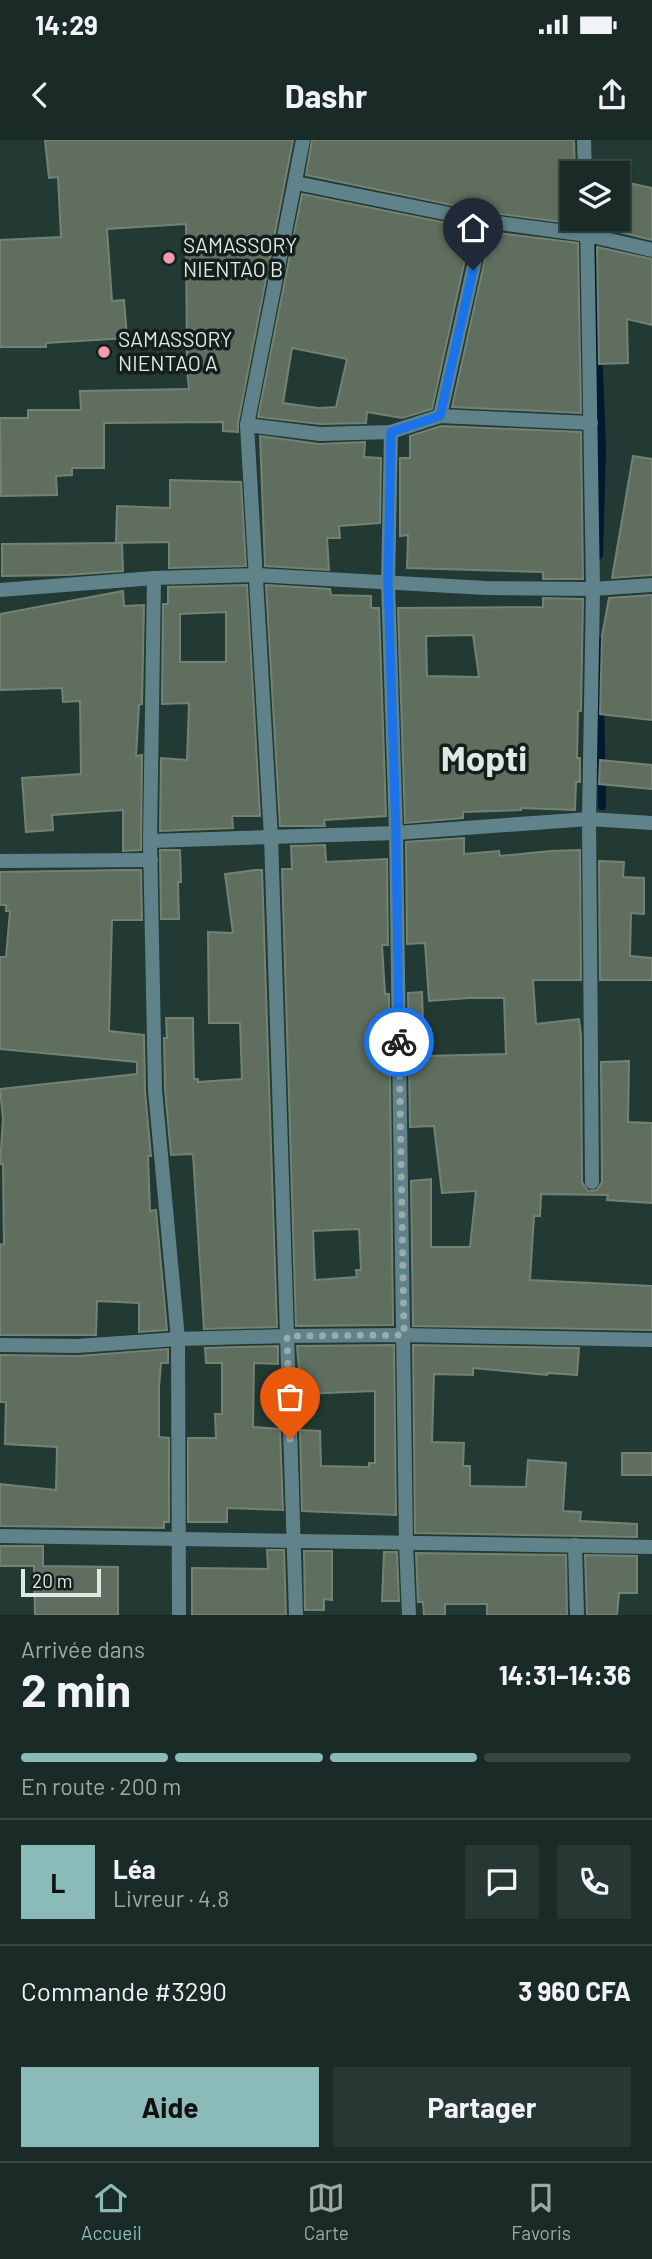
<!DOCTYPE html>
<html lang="fr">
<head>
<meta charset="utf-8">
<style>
  body { margin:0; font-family:Barlow,sans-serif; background:#273733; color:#f1f3f6; height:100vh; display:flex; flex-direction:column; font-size:26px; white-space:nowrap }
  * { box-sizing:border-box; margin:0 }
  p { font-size:23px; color:#9fa7a7 }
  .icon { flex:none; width:38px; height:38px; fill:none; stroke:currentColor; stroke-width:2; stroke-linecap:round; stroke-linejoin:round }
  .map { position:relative; height:1475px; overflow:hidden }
  .sheet { display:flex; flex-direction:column; background:#1a2b27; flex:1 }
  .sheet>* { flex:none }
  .controls { position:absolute; left:560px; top:21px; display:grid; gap:14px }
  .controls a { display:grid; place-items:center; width:70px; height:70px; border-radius:0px; background:#1a2b27; box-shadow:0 2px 5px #0004,0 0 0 2px #384744; font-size:35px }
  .scale { position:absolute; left:21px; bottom:18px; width:80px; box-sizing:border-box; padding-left:7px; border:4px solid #dce9e5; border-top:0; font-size:19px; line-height:24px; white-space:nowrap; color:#dce9e5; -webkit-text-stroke:5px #141e1b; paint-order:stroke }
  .pin { position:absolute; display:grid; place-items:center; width:60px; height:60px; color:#fff; margin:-72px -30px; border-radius:50% 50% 50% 0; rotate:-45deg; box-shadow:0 0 7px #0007 }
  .pin .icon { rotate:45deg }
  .courier { position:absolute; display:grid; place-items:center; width:70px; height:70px; margin:-35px; border:5px solid #1a73e8; border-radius:50%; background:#fff; color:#222; box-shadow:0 2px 9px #0007 }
  .summary em { font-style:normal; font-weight:700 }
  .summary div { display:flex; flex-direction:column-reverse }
  .summary { display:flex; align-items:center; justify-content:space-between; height:119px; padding:0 21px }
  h1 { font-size:46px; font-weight:700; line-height:52px }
  .bar { display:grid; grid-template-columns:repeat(4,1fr); gap:10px 7px; align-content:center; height:84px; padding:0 21px }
  .bar i { height:9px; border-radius:5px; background:#384744 }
  .bar .selected { background:#8bbbb9 }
  .bar p { grid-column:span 4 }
  .line { display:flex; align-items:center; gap:18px; padding:0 21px; border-top:2px solid #384744 }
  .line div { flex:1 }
  .round { display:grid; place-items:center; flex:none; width:74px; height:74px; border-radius:0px; background:#273733 }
  .action { display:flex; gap:14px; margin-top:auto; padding:14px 21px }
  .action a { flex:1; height:80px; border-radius:0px; background:#8bbbb9; color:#111; font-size:28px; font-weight:700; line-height:80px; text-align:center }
  .action a+a { background:#273733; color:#f1f3f6 }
  .status { display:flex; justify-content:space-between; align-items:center; height:49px; padding:0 35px; background:#1a2b27; direction:ltr }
  .status svg { height:19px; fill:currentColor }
  header { display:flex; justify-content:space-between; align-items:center; height:91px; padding:0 21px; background:#1a2b27; font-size:32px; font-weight:700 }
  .tabs { display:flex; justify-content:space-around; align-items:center; height:98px; border-top:2px solid #384744; background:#1a2b27; font-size:19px; color:#9fa7a7 }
  .tabs a { display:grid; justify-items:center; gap:4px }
  .tabs .selected { color:#8bbbb9 }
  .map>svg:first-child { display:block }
</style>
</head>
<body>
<div class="status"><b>14:29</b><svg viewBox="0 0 49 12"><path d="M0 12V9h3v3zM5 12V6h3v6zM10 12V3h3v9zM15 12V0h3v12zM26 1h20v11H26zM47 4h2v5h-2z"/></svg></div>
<header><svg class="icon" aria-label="back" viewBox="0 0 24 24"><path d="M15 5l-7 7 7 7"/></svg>Dashr<svg class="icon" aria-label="share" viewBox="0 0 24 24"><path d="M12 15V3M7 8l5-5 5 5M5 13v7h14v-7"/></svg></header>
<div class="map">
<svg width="652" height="1475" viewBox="0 0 652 1475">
  <rect width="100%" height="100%" fill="#233934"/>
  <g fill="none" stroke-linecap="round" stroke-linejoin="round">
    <!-- stream -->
    <g stroke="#011a30" stroke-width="8">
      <path d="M 594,79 L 594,83"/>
      <path d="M 594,109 L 602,308 L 599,415"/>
      <path d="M 599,501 L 602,666"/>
    </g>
  </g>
  <!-- building -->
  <g fill="#5f6e5f" stroke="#738373" stroke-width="2" fill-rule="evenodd">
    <path d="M 45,0 L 293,0 L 238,283 L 238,292 L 223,291 L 223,282 L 104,283 L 104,328 L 72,328 L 72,335 L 56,336 L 57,355 L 1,356 L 0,278 L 28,278 L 28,270 L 81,270 L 80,251 L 189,249 L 187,231 L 186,84 L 107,89 L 112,161 L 124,160 L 127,198 L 46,203 L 46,207 L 0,207 L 0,100 L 61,97 L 58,37 L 49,38 Z"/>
    <path d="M 312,0 L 574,0 L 575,33 L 572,33 L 572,79 L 577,79 L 577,84 L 486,72 L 306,35 Z"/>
    <path d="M 624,42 L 652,48 L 652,100 L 619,92 Z"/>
    <path d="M 302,54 L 472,88 L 432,269 L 402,278 L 367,272 L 366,283 L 320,284 L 258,277 ZM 292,208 L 347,219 L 336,267 L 318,268 L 283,263 Z"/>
    <path d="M 491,92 L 578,103 L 581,273 L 452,267 Z"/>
    <path d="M 597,107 L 652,119 L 652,185 L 627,179 L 628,223 L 599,224 Z"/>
    <path d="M 441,286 L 581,292 L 583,439 L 543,439 L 543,432 L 407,428 L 408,395 L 400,396 L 400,318 L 410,318 L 410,296 Z"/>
    <path d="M 260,296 L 319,304 L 365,302 L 364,317 L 381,318 L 380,383 L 339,386 L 340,398 L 327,398 L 329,430 L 265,426 Z"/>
    <path d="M 633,316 L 652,319 L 652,435 L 612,438 Z"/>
    <path d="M 170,340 L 241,342 L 246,426 L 169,428 L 169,402 L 116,403 L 117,366 L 170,368 Z"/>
    <path d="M 122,403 L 123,431 L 67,435 L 2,436 L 2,404 Z"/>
    <path d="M 247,445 L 260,676 L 232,676 L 233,688 L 160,691 L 161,618 L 187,620 L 189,563 L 162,564 L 163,464 L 168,464 L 168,447 ZM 226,472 L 226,522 L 180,522 L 180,474 Z"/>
    <path d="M 266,445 L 330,449 L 331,455 L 371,456 L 371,468 L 379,468 L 386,676 L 324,680 L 325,686 L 280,686 Z"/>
    <path d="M 123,451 L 124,466 L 144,465 L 142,564 L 139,565 L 136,616 L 142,615 L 141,710 L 123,711 L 123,670 L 52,675 L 53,690 L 26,692 L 22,638 L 81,634 L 80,561 L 63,562 L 62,548 L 0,550 L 0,474 Z"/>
    <path d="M 652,455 L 652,580 L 600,574 L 602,496 L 609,458 Z"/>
    <path d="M 543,458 L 583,459 L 581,571 L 578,571 L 577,618 L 580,618 L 580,642 L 576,642 L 575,670 L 521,668 L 521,670 L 463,672 L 463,678 L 405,683 L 398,468 L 543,467 ZM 473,495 L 479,537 L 427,536 L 426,496 Z"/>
    <path d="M 600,620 L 652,625 L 652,649 L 599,644 Z"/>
    <path d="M 464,698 L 464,714 L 499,711 L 500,716 L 551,711 L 580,710 L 581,840 L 533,840 L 536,884 L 579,879 L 581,896 L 582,1042 L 588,1051 L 597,1050 L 602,1042 L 601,922 L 629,921 L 628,982 L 652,983 L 652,1063 L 607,1060 L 608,1055 L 541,1054 L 540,1076 L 534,1076 L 530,1140 L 652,1146 L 652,1190 L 413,1186 L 411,1041 L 431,1039 L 431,1107 L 470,1107 L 476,1051 L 442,1053 L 434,986 L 410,987 L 408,853 L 422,852 L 424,916 L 506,914 L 504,858 L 469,858 L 429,861 L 425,803 L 407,804 L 406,702 Z"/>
    <path d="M 325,705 L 326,722 L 387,719 L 388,805 L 382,805 L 385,854 L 389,854 L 393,1185 L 296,1186 L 282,729 L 292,729 L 291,706 ZM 359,1089 L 361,1130 L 356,1130 L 357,1137 L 315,1140 L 313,1091 Z"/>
    <path d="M 160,710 L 180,710 L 181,742 L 178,742 L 179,779 L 161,779 Z"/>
    <path d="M 599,721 L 624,722 L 623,737 L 644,738 L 644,774 L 631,773 L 630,816 L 652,818 L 652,840 L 600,840 Z"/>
    <path d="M 123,730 L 141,730 L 142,780 L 112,780 L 109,891 L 144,895 L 145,951 L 151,1016 L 148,1016 L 150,1071 L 156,1070 L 167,1190 L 139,1192 L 139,1163 L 97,1161 L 96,1195 L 0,1195 L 0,1104 L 4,1105 L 3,1024 L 0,1024 L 3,979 L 0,949 L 137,934 L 137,922 L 0,909 L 0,817 L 6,817 L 10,771 L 6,771 L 6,765 L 0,765 L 0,732 Z"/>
    <path d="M 255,730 L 262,730 L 277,1187 L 204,1189 L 193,1014 L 171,1015 L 165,949 L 164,898 L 167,898 L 166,878 L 193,878 L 194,939 L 198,939 L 198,942 L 242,939 L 240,883 L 209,883 L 208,792 L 233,793 L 225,734 Z"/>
    <path d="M 394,1205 L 396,1375 L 302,1371 L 300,1290 L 320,1291 L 321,1326 L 369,1327 L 369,1323 L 375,1323 L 375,1251 L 301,1254 L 297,1206 Z"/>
    <path d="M 413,1205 L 579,1208 L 577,1235 L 547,1233 L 547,1235 L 473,1228 L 473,1235 L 434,1234 L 432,1302 L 464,1303 L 463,1326 L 470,1326 L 470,1346 L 526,1347 L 528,1320 L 566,1323 L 563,1371 L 581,1372 L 580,1381 L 637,1384 L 637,1397 L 415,1393 Z"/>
    <path d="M 278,1206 L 278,1224 L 254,1223 L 253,1287 L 280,1289 L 283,1370 L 227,1368 L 227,1382 L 188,1382 L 188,1298 L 216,1298 L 215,1274 L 222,1274 L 222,1223 L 206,1223 L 205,1208 Z"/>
    <path d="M 168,1209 L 168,1223 L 161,1223 L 159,1247 L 159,1297 L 169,1298 L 169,1382 L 164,1382 L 164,1388 L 0,1386 L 0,1344 L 56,1350 L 57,1307 L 5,1304 L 6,1262 L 0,1262 L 0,1215 L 78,1216 Z"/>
    <rect x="622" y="1313" width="30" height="22"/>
    <path d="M 0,1406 L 43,1406 L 43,1426 L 118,1427 L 118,1475 L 35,1475 L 34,1426 L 0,1426 Z"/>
    <path d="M 267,1410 L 284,1410 L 286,1475 L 192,1475 L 192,1428 L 268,1429 Z"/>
    <path d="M 304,1411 L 332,1411 L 332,1460 L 324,1459 L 324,1470 L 305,1470 Z"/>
    <path d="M 384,1412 L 397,1412 L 399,1461 L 382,1461 Z"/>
    <path d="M 416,1413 L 566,1415 L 567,1475 L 487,1475 L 487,1464 L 445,1464 L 445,1475 L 424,1475 L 423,1462 L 418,1462 Z"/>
    <path d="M 585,1415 L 637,1416 L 637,1453 L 619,1453 L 617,1475 L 587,1475 Z"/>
  </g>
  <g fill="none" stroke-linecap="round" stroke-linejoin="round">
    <!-- minor -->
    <g stroke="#60838b" stroke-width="14">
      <path d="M 584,0 L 585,33"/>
      <path d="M 296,43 L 484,81 L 588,95 L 652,110"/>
      <path d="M 587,79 L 593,449 L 589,679 L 592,1042"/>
      <path d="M 440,276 L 484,81"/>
      <path d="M 247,285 L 320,294 L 391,292 L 440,276 L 591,283"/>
      <path d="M 391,292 L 388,443 L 396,693 L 406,1403 L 409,1475"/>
      <path d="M 154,438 L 150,701 L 155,950 L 178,1199 L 179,1475"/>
      <path d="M 0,450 L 154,438 L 256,435 L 486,448 L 593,449 L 652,445"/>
      <path d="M 150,701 L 396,693 L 589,679 L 652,683"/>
      <path d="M 0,721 L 151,720"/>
      <path d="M 0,1205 L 77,1206 L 178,1199 L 287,1196 L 404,1195 L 652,1200"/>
      <path d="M 0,1396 L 652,1407"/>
      <path d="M 575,1405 L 577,1475"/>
      <path d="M 296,1475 L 271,697 L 247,285 L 303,0"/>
    </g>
  </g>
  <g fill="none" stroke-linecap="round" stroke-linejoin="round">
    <!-- done -->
    <path stroke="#9baba7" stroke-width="7" stroke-dasharray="0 12.6" d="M 290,1299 L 287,1196 L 404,1195 L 399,902"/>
    <!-- route -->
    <path stroke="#1a73e8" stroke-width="9" d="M 399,902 L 396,693 L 388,443 L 391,292 L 440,276 L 473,130"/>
  </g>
  <!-- markers -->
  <g fill="#f39aac" stroke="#141e1b" stroke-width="2.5">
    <circle cx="169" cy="118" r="7"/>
    <circle cx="104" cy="212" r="7"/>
  </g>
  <g text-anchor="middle" stroke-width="7" stroke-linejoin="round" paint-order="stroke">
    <!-- poi labels -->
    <g font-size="21" fill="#dce9e5" stroke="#141e1b" text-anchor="start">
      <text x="183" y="113">SAMASSORY<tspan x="183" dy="24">NIENTAO B</tspan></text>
      <text x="118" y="207">SAMASSORY<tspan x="118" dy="24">NIENTAO A</tspan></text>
    </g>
    <!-- town labels -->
    <g font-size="35" font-weight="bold" fill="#dce9e5" stroke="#141e1b">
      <text x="484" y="631">Mopti</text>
    </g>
  </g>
</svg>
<div class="controls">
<a><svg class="icon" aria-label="layers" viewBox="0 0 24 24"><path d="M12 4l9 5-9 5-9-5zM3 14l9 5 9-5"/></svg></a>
</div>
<div class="scale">20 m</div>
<div class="pin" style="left:290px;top:1299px;background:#ea580c"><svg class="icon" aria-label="bag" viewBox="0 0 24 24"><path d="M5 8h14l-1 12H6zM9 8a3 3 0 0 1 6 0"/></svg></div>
<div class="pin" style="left:473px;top:130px;background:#1f2937"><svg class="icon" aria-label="home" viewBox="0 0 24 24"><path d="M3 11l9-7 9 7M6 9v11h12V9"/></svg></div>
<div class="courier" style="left:399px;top:902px"><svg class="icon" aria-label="bike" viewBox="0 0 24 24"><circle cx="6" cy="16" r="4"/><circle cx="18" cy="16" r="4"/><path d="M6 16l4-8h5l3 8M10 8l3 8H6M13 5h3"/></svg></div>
</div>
<section class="sheet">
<div class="summary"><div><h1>2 min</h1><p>Arrivée dans</p></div><em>14:31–14:36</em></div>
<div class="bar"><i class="selected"></i><i class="selected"></i><i class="selected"></i><i></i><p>En route · 200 m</p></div>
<div class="line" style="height:126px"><b class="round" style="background:#8bbbb9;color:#111">L</b><div><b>Léa</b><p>Livreur · 4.8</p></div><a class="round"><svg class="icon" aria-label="chat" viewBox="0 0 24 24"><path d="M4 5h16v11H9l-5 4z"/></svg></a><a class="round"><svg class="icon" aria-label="phone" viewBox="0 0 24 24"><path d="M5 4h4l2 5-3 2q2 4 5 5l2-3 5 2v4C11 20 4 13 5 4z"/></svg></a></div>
<div class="line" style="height:91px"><div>Commande #3290</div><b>3 960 CFA</b></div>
<div class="action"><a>Aide</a><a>Partager</a></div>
</section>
<nav class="tabs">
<a class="selected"><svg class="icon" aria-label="home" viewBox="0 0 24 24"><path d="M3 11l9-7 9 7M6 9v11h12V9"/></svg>Accueil</a>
<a><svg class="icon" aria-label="map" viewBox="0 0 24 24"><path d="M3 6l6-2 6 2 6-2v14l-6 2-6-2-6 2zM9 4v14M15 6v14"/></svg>Carte</a>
<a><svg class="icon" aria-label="saved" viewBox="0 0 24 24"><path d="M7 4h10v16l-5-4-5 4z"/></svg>Favoris</a>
</nav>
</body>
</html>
